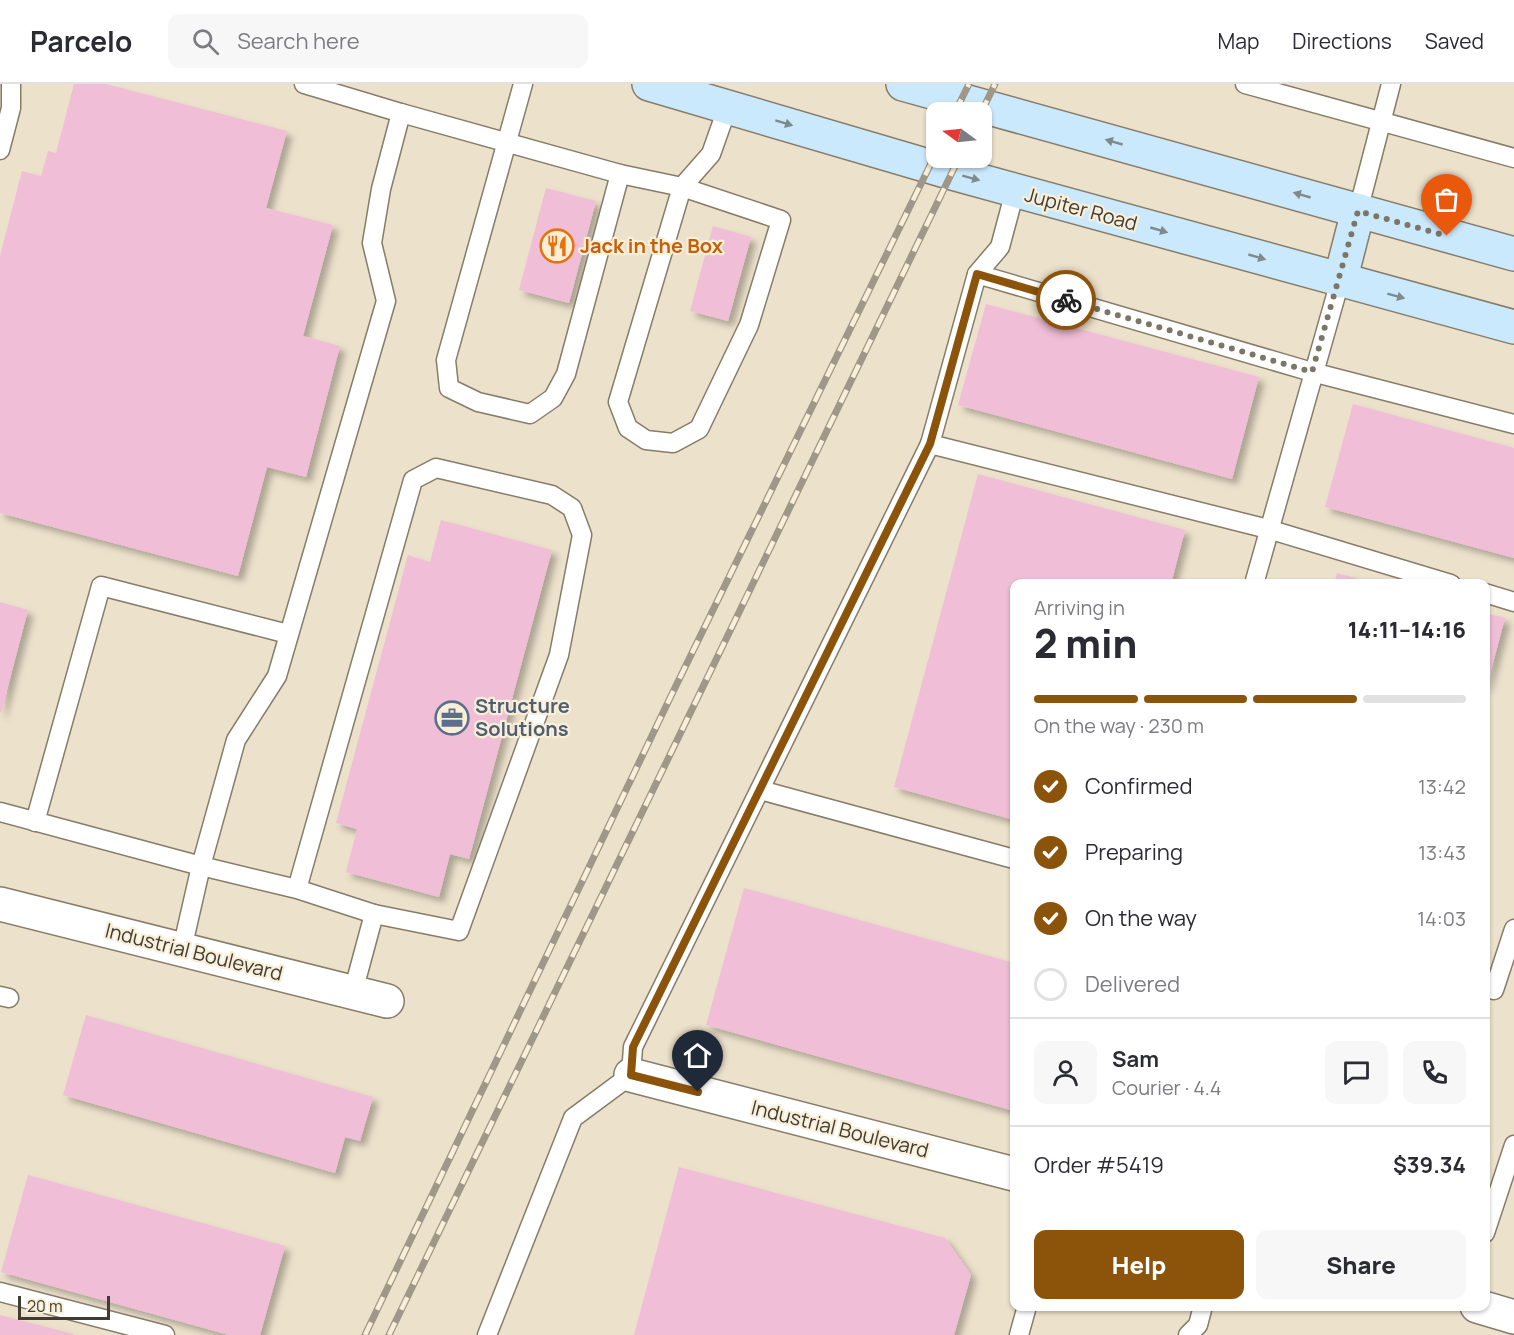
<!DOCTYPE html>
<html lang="en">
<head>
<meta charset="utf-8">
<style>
  body { margin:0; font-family:Manrope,sans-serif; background:#f7f7f7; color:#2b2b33; height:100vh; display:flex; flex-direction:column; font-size:22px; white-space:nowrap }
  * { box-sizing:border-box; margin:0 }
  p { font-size:20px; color:#7c7c81 }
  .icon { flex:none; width:33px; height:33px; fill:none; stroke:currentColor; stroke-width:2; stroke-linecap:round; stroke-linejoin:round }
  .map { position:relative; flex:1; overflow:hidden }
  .drawer { position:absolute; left:1010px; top:495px; width:480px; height:732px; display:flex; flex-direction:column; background:#fff; border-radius:12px; box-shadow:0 2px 4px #0004 }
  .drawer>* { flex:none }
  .needle { width:39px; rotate:285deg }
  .tools { position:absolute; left:926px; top:18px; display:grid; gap:12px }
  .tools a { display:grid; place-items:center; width:66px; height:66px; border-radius:12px; background:#fff; box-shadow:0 2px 4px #0004; font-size:30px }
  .scale { position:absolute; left:18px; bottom:15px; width:92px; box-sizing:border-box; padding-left:6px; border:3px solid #403c33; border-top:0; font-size:16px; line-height:21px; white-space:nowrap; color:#403c33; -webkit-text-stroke:4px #f9eed8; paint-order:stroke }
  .pin { position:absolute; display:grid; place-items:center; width:51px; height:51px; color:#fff; margin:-62px -26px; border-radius:50% 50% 50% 0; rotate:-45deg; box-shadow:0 0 6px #0007 }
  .pin .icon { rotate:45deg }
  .courier { position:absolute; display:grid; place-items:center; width:60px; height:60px; margin:-30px; border:4px solid #8c540a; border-radius:50%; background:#fff; color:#222; box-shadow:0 2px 8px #0007 }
  .summary em { font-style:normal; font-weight:800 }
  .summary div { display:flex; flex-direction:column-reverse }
  .summary { display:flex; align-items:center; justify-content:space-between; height:102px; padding:0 24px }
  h1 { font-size:39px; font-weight:800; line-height:45px }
  .bar { display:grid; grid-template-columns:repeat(4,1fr); gap:9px 6px; align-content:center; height:72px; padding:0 24px }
  .bar i { height:8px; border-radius:4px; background:#e1e1e2 }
  .bar .active { background:#8c540a }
  .bar p { grid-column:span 4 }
  .line { display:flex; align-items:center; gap:15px; padding:0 24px; border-top:2px solid #e1e1e2 }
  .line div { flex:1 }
  .round { display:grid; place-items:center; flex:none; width:63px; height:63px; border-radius:12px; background:#f7f7f7 }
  ol { padding:0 24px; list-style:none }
  li { display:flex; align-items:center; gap:18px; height:66px }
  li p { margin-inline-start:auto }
  li .icon { padding:6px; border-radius:50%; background:#8c540a; color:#fff; stroke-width:4 }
  li:last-child { color:#7c7c81 }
  li i { width:33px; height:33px; border:3px solid #e1e1e2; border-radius:50% }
  .action { display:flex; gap:12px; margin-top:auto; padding:12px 24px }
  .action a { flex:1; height:69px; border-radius:12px; background:#8c540a; color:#fff; font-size:24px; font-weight:800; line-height:69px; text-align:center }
  .action a+a { background:#f7f7f7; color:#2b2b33 }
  header { display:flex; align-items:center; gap:36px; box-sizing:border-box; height:84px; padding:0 30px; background:#fff; border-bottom:2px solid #e1e1e2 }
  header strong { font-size:28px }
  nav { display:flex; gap:33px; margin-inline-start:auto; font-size:21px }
  .search { width:420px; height:54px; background:#f7f7f7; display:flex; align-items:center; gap:15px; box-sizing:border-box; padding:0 21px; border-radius:12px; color:#7c7c81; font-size:22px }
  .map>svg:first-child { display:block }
</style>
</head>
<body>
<header>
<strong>Parcelo</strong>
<div class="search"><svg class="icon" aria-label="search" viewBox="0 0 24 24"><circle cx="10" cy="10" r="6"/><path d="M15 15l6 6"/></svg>Search here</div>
<nav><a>Map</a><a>Directions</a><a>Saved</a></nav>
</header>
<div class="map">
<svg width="1514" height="1251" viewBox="0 0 1514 1251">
  <defs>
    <filter id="shadow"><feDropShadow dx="5.5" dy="5.5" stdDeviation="3" flood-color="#0004"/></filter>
  </defs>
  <rect width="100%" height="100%" fill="#ece1cb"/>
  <!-- building -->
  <g fill="#f0bed6" filter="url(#shadow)">
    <path d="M 74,0 L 106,0 L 287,47 L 266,124 L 333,141 L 303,252 L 340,262 L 306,393 L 267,383 L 238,492 L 0,429 L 0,172 L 22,87 L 41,92 L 48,67 L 56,69 Z"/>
    <path d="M 546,104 L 596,117 L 569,219 L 519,206 Z"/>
    <path d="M 713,142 L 751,153 L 728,237 L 690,227 Z"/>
    <path d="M 986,220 L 1259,293 L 1232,395 L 958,321 Z"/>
    <path d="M 1353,320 L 1514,364 L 1514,474 L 1325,423 Z"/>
    <path d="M 978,390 L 1185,446 L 1171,500 L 1014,500 L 1014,736 L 894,703 Z"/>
    <path d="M 441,436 L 552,466 L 469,775 L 450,770 L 439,813 L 346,788 L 357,745 L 336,739 L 408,471 L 430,478 Z"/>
    <path d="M 1337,489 L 1374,499 L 1374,500 L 1334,500 Z"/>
    <path d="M 0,518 L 28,526 L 1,629 L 0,628 Z"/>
    <path d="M 1485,529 L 1505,534 L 1486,605 L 1485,605 Z"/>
    <path d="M 744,804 L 1014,879 L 1014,1027 L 706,941 Z"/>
    <path d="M 86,931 L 373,1013 L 360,1057 L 345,1053 L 335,1089 L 63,1011 Z"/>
    <path d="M 679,1083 L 945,1154 L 971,1191 L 954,1251 L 634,1251 Z"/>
    <path d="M 28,1091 L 285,1162 L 260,1251 L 229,1251 L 1,1188 Z"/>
    <path d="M 0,1231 L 73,1250 L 73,1251 L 0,1251 Z"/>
  </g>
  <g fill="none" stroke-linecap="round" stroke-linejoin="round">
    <defs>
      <g id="service">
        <path d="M 523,0 L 446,276 L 449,304 L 478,318 L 530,330 L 553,314 L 566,290 L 620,90 L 682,103 L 711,70 L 728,22"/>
        <path d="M 1245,0 L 1514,74"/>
        <path d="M 401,29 L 620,90"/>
        <path d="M 0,66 L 11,24 L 11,0"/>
        <path d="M 682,103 L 781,136 L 749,241 L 699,345 L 673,359 L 646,356 L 628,344 L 618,318 Z"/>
        <path d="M 1358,127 L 1391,0"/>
        <path d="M 977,190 L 1000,163 L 1015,107"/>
        <path d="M 930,360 L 977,190 L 1312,288 L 1514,340"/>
        <path d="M 1254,500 L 1340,197"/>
        <path d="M 1485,509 L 1514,518"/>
        <path d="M 760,706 L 1014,775"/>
        <path d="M 0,728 L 201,782 L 297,805 L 374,830 L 459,847 L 559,571 L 582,451 L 572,424 L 552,411 L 436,384 L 413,396 L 297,805"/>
        <path d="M 35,738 L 101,502 L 288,550"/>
        <path d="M 182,865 L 201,782 L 236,656 L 277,592 L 386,217 L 372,159 L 381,105 L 401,29 L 304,0"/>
        <path d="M 1485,904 L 1494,906 L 1514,845"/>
        <path d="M 353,908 L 374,830"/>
        <path d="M 0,912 L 9,914"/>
        <path d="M 1485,1149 L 1514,1061"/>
        <path d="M 0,1208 L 165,1251"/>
        <path d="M 487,1251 L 573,1034 L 631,991 L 633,963 L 930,360 L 1268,445 L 1451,500"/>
        <path d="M 1019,1251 L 1027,1222"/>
        <path d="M 1188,1251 L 1198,1241 L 1203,1222"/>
      </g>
      <g id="minor">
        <path d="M 0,820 L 387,917"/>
        <path d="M 631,991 L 1014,1090"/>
        <path d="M 1477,1222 L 1514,1233"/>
      </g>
      <g id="secondary">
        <path d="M 649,0 L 952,89 L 1514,243"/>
        <path d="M 903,0 L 1514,170"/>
        <path d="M 1340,197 L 1358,127"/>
      </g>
    </defs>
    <!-- service casing -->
    <use href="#service" stroke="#867c69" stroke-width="21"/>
    <!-- minor casing -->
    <use href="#minor" stroke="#867c69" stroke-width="36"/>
    <!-- secondary casing -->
    <use href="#secondary" stroke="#867c69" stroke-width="36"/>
    <!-- service -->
    <use href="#service" stroke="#fff" stroke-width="18"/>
    <!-- minor -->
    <use href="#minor" stroke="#fff" stroke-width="33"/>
    <!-- secondary -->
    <use href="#secondary" stroke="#cbe9fc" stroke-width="33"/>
    <defs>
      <g id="rail">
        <path d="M 955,28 L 969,0"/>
        <path d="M 981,29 L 995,0"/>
        <path d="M 365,1251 L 670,614 L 936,69"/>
        <path d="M 389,1251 L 959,74"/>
      </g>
    </defs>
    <!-- rail casing -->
    <use href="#rail" stroke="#9f9787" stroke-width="7"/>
    <!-- rail -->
    <use href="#rail" stroke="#f9eed8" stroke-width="4.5" stroke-dasharray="14" stroke-linecap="butt"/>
  </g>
  <!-- one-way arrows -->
  <defs><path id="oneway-solid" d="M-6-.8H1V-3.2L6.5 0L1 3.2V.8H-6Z" transform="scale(1.5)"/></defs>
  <g fill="#7f8a8d">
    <use href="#oneway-solid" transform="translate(784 39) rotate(17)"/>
    <use href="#oneway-solid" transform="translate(1114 58) rotate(-164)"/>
    <use href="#oneway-solid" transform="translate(971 94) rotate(15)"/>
    <use href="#oneway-solid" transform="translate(1302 111) rotate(-164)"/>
    <use href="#oneway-solid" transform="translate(1159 146) rotate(16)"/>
    <use href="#oneway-solid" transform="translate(1257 173) rotate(16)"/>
    <use href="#oneway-solid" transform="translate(1396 212) rotate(15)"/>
  </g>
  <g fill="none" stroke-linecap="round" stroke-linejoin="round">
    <!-- done -->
    <path stroke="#7c7668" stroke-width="6" stroke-dasharray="0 10.8" d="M 1066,216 L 1312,288 L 1358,127 L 1447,152"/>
    <!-- route -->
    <path stroke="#8c540a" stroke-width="8" d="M 698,1008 L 631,991 L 633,963 L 930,360 L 977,190 L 1066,216"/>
  </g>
  <!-- icons -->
  <defs>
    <symbol id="restaurant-ring" viewBox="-11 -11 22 22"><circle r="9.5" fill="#f9eed8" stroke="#e8710a" stroke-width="1.5"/><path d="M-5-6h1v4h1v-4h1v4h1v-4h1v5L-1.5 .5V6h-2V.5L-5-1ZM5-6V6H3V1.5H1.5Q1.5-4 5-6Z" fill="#e8710a"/></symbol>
    <symbol id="office-ring" viewBox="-11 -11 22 22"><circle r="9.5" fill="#f9eed8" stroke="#5c6f8a" stroke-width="1.5"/><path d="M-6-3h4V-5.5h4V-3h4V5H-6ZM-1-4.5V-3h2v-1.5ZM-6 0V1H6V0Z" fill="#5c6f8a"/></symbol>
  </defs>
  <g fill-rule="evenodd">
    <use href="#restaurant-ring" x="538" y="143" width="38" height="38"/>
    <use href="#office-ring" x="433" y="615" width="38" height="38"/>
  </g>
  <g text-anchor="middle" stroke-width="4.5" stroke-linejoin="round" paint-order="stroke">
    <!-- street labels -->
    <g font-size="20" fill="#403c33" stroke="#f9eed8">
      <text transform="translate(1081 125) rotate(15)" y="7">Jupiter Road</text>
      <text transform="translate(194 868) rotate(14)" y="7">Industrial Boulevard</text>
      <text transform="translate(840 1045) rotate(14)" y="7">Industrial Boulevard</text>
    </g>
    <!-- food labels -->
    <g font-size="20" font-weight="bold" fill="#c56008" stroke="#f9eed8" text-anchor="start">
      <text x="580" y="169">Jack in the Box</text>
    </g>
    <!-- service labels -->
    <g font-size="20" font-weight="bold" fill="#4e5e75" stroke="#f9eed8" text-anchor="start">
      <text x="475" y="629">Structure<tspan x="475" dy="23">Solutions</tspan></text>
    </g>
  </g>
</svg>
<div class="tools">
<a><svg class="needle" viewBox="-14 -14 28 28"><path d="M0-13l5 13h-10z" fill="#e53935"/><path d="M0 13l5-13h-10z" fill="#7c7c81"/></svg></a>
</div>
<div class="scale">20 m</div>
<div class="pin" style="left:1447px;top:152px;background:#ea580c"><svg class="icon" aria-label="bag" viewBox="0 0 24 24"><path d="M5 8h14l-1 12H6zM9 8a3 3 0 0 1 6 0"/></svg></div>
<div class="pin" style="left:698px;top:1008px;background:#1f2937"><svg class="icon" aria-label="home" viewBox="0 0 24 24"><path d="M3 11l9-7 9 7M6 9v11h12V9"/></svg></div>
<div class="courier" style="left:1066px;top:216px"><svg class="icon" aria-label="bike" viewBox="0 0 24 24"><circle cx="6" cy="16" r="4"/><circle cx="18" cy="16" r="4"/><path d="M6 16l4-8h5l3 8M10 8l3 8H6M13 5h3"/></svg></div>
<section class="drawer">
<div class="summary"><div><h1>2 min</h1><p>Arriving in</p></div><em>14:11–14:16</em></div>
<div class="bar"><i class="active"></i><i class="active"></i><i class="active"></i><i></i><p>On the way · 230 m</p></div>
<ol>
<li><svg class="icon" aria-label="check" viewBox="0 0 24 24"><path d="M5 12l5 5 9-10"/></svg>Confirmed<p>13:42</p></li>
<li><svg class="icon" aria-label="check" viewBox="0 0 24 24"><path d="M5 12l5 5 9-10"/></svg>Preparing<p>13:43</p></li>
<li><svg class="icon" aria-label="check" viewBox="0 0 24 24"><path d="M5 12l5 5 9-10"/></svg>On the way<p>14:03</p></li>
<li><i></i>Delivered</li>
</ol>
<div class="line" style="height:108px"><a class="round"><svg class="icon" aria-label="person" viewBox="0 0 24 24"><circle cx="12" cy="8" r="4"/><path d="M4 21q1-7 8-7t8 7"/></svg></a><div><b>Sam</b><p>Courier · 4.4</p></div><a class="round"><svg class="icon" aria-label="chat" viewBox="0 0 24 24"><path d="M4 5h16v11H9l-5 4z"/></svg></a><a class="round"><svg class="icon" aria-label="phone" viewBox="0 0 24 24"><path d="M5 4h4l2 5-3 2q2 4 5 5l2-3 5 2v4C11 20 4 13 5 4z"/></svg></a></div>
<div class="line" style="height:78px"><div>Order #5419</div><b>$39.34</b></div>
<div class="action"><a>Help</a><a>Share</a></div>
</section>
</div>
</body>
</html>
